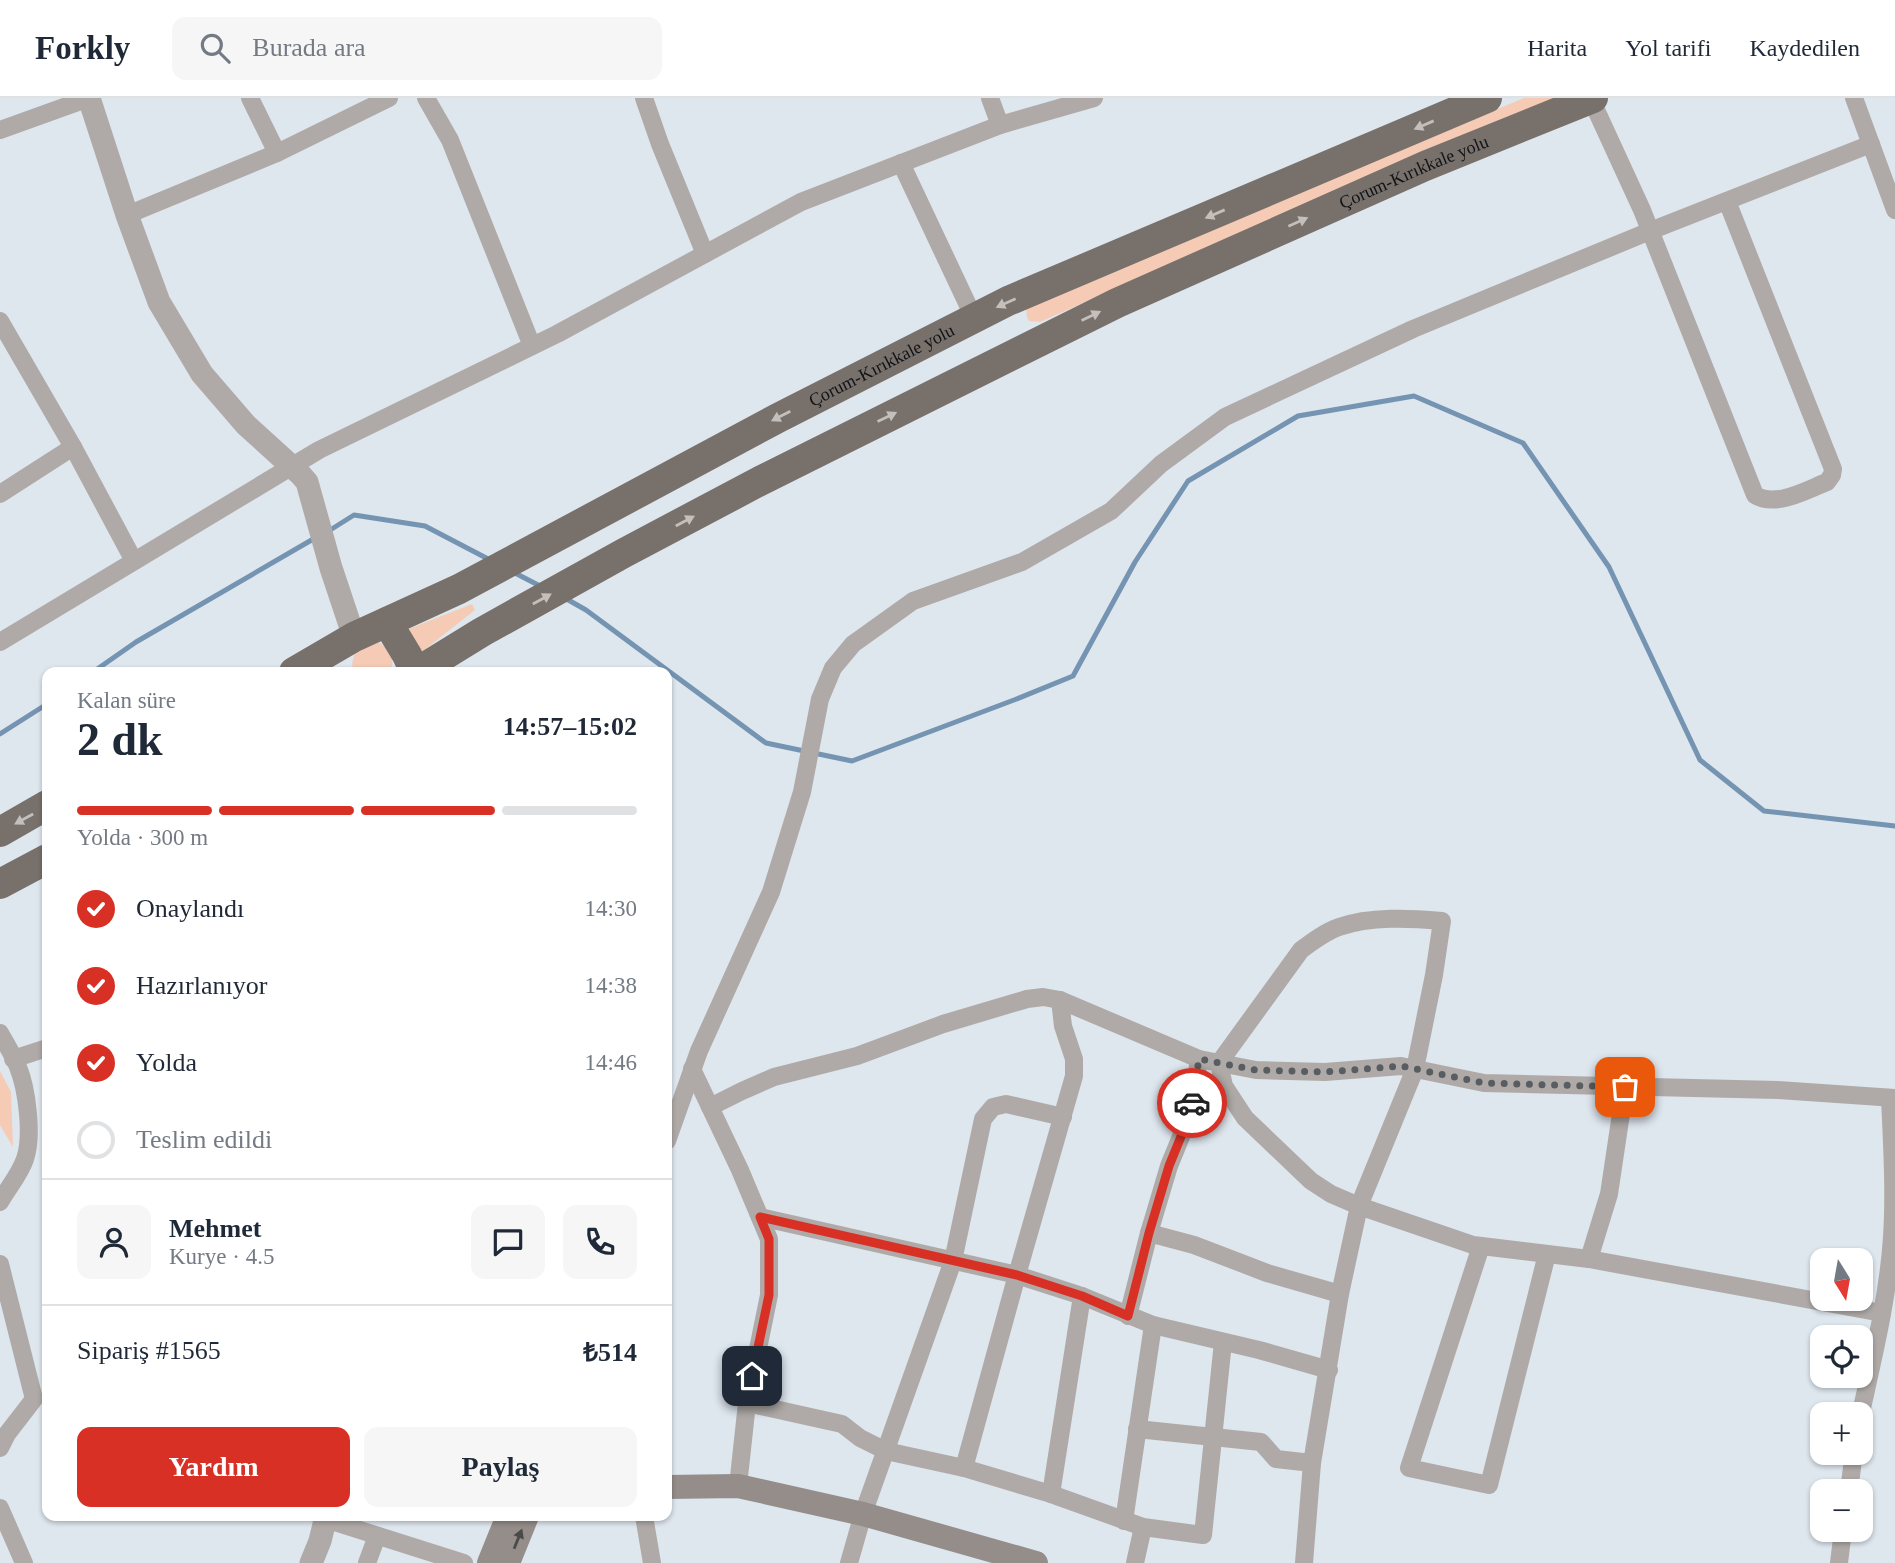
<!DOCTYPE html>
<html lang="tr">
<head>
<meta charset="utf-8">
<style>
  body { margin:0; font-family:Georgia,serif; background:#f6f6f7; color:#1f2937; height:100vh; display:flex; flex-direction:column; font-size:26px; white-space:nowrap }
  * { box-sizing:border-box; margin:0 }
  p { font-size:23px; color:#747a83 }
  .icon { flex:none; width:38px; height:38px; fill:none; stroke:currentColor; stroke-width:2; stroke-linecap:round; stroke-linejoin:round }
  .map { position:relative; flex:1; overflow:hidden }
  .sheet { position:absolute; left:42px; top:569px; width:630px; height:854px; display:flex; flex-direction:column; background:#fff; border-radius:14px; box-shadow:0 2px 5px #0004 }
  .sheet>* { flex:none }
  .needle { width:46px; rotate:169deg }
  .tools { position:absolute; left:1810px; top:1150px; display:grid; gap:14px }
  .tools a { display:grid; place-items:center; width:63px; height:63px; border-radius:14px; background:#fff; box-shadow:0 2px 5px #0004; font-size:35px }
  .pin { position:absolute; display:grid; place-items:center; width:60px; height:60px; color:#fff; margin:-30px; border-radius:14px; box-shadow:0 4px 10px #0006 }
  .courier { position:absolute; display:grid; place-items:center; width:70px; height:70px; margin:-35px; border:5px solid #d93025; border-radius:50%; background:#fff; color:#222; box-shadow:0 2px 9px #0007 }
  .headline em { font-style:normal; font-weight:700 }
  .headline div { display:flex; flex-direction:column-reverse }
  .headline { display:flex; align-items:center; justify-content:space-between; height:119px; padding:0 35px }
  h1 { font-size:46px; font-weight:700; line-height:52px }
  .bar { display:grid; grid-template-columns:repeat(4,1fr); gap:10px 7px; align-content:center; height:84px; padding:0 35px }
  .bar i { height:9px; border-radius:5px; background:#e0e1e3 }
  .bar .current { background:#d93025 }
  .bar p { grid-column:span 4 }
  .line { display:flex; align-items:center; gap:18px; padding:0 35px; border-top:2px solid #e0e1e3 }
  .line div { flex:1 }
  .round { display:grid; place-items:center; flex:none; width:74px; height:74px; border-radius:14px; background:#f6f6f7 }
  ol { padding:0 35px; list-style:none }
  li { display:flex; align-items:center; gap:21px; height:77px }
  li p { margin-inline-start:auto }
  li .icon { padding:7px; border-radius:50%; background:#d93025; color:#fff; stroke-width:4 }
  li:last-child { color:#747a83 }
  li i { width:38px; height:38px; border:4px solid #e0e1e3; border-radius:50% }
  .button { display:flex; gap:14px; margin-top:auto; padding:14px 35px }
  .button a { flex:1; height:80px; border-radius:14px; background:#d93025; color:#fff; font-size:28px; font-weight:700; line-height:80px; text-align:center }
  .button a+a { background:#f6f6f7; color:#1f2937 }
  header { display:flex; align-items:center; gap:42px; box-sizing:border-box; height:98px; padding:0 35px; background:#fff; border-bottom:2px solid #e0e1e3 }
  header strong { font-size:33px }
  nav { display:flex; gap:38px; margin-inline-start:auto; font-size:24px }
  .search { width:490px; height:63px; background:#f6f6f7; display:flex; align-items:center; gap:18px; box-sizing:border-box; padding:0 24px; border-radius:14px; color:#747a83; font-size:26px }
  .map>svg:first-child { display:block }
</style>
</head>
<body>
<header>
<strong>Forkly</strong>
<div class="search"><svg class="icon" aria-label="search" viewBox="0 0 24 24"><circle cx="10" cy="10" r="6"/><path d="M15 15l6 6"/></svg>Burada ara</div>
<nav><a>Harita</a><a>Yol tarifi</a><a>Kaydedilen</a></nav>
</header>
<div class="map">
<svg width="1895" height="1465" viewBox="0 0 1895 1465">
  <rect width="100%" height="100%" fill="#dee6ee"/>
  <!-- grass -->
  <g fill="#f6cbb6">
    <path d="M 1524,0 L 1558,0 L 1317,101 L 1040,224 L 1029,223 L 1027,219 L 1026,211 L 1036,203 Z"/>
    <path d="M 472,506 L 475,512 L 419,556 L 406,532 Z"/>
    <path d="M 378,544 C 390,550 396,561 390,574 L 354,574 L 352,566 L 355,553 Z"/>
    <path d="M 0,973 L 11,994 L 13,1049 L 0,1027 Z"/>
  </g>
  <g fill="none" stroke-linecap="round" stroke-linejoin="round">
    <!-- stream -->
    <g stroke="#7494b2" stroke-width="5">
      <path d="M 327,434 L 354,417 L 425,428 L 492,463"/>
      <path d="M 513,474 L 542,489"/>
      <path d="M 563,499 L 586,512 L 766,645 L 852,663 L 1014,602 L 1073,578 L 1135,464 L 1188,383 L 1298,318 L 1414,298 L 1523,345 L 1609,469 L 1700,662 L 1764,713 L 1895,728"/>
      <path d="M 93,574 L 136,544 L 315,440"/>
      <path d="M 0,636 L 47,606"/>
    </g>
    <!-- minor -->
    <g stroke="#afaaa7" stroke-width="18">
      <path d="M 250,0 L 277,55"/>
      <path d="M 426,0 L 450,42 L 532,248"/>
      <path d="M 644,0 L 660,46 L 705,156"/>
      <path d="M 990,0 L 1000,27"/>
      <path d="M 1854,0 L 1895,112"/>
      <path d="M 1591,1 L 1642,112 L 1755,397 C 1776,410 1806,392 1827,384 L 1832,377 L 1833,371 L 1727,103"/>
      <path d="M 0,32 L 89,0"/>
      <path d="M 901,65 L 974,220"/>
      <path d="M 127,117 L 277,55 L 389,0"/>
      <path d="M 0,223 L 73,349 L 134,463"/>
      <path d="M 0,396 L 73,349"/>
      <path d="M 0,544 L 319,352 L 557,236 L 801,104 L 1000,27 L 1094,0"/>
      <path d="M 0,935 C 6,946 13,957 18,969 C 27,991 33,1038 25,1061 C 20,1076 8,1090 0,1104"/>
      <path d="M 13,961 L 47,950"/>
      <path d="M 692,971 L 740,1072 L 769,1141 L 769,1197 L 747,1305 L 738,1388"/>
      <path d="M 710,1009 L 742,993 L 774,979 L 857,958 L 943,926 L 1027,901 L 1043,899 L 1060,902 L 1199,961 L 1256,972 L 1325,974 L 1401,968 L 1484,985 L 1778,992 L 1895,1000"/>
      <path d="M 667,1043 L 699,953 L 771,794 L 802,694 L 820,601 L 833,570 L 853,546 L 913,503 L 1022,464 L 1111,413 L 1161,366 L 1225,319 L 1413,231 L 1650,133 L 1871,46"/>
      <path d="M 760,1119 L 1017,1177 L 964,1370"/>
      <path d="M 1149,1135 L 1169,1068 L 1191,1014 L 1199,961"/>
      <path d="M 1481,1148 L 1409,1370 L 1489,1387 L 1547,1156"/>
      <path d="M 1589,1161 L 1882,1215"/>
      <path d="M 0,1166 L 34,1301 L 7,1336 L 0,1350"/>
      <path d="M 1082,1198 L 1153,1227 L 1259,1252 L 1329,1272"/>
      <path d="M 1128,1218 L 1149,1135 L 1194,1147 L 1267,1175 L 1340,1196"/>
      <path d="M 747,1305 L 842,1326 L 860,1340 L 886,1353 L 964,1370 L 1051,1396 L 1143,1429 L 1203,1437 L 1223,1244"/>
      <path d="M 1860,1319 C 1873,1260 1888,1200 1892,1139 C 1895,1093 1892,1046 1890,1000"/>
      <path d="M 1137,1331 L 1261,1344 L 1276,1361 L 1312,1365"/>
      <path d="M 1849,1393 L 1854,1354"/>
      <path d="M 1051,1396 L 1082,1198 L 1017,1177 L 1074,978 L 1074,961 L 1063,928 L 1060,902"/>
      <path d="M 0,1410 L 24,1465"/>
      <path d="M 644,1418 L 652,1465"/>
      <path d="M 325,1421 L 464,1465"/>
      <path d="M 1124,1423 L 1153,1227"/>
      <path d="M 367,1465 L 377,1438"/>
      <path d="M 849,1465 L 863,1416 L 953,1163 L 983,1021 L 993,1009 L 1006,1006 L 1063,1019"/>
      <path d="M 1135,1465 L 1143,1429"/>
      <path d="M 1304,1465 L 1312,1365 L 1340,1196 L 1359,1108 L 1415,971 L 1434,877 L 1442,823 C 1409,820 1371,818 1339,829 C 1325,834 1313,843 1301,852 L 1219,965 L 1224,988 L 1245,1020 L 1311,1083 L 1331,1096 L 1359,1108 L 1473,1147 L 1589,1161 L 1609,1096 L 1625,989"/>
      <path d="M 1839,1465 L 1843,1432"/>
    </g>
    <!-- tertiary -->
    <g stroke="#afaaa7" stroke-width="23">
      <path d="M 89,0 L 127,117 L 159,204 L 202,276 L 246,327 L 300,376 L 307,384 L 331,470 L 354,539"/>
      <path d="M 311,1465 L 320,1443 L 326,1418"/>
    </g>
    <!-- secondary -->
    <g stroke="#948d8a" stroke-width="24">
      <path d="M 667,1389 L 738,1388 L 863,1416 L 1036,1465"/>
      <path d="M 489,1465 L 508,1418"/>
      <path d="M 508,1465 L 527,1418"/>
    </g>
    <!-- trunk -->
    <g stroke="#78706b" stroke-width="30">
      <path d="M 387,524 L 407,557 L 415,574"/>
      <path id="s1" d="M 294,574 L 354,539 L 459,491 L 778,320 L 1008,203 L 1487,0"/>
      <path id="s2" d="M 417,574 L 482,534 L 624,455 L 760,383 L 1117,205 L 1425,68 L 1593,0"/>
      <path d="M 0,734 L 47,707"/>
      <path d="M 0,786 L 47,761"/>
    </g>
  </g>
  <!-- one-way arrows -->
  <defs><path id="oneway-solid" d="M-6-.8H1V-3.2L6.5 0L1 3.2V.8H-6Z" transform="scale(1.75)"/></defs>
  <g fill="#c2bfbc">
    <use href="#oneway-solid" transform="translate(1424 27) rotate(157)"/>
    <use href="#oneway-solid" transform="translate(1215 116) rotate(157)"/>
    <use href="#oneway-solid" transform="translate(1298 124) rotate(-24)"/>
    <use href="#oneway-solid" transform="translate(1006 205) rotate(156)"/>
    <use href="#oneway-solid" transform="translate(1091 218) rotate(-26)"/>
    <use href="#oneway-solid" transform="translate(781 318) rotate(153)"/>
    <use href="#oneway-solid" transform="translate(887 319) rotate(-26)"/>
    <use href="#oneway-solid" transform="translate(685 423) rotate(-28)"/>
    <use href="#oneway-solid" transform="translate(542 501) rotate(-29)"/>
    <use href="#oneway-solid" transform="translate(24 721) rotate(151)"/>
  </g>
  <use fill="#4b4a4a" href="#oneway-solid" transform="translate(518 1441) rotate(-68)"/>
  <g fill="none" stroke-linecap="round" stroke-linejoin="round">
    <!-- done -->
    <path stroke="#585d62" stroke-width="7" stroke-dasharray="0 12.6" d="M 1192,1005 L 1199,961 L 1256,972 L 1325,974 L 1401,968 L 1484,985 L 1625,989"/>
    <!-- route -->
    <path stroke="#d93025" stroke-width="9" d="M 752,1278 L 769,1197 L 769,1141 L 760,1119 L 1017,1177 L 1082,1198 L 1128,1218 L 1149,1135 L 1169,1068 L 1191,1014 L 1192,1005"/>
  </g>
  <g text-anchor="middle" stroke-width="7" stroke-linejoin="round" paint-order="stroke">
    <!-- street labels -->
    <g font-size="18" fill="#101316" stroke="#fff">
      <text dy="6" stroke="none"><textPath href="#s2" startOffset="1116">Çorum-Kırıkkale yolu</textPath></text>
      <text dy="6" stroke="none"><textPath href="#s1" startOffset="663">Çorum-Kırıkkale yolu</textPath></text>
    </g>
  </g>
</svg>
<div class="tools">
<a><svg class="needle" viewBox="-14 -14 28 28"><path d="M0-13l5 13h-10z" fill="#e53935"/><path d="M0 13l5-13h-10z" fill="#747a83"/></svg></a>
<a><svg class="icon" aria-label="locate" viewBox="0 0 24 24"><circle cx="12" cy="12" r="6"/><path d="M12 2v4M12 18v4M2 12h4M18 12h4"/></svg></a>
<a>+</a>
<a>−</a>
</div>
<div class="pin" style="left:1625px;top:989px;background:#ea580c"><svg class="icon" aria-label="bag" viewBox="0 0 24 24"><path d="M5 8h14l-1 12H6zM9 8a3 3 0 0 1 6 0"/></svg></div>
<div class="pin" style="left:752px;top:1278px;background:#1f2937"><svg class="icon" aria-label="home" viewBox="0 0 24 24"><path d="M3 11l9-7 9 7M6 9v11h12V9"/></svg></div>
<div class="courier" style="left:1192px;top:1005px"><svg class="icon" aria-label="car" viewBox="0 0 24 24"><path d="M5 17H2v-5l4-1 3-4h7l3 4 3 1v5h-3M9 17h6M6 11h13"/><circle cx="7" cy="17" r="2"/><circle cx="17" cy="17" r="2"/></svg></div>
<section class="sheet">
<div class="headline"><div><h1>2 dk</h1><p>Kalan süre</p></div><em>14:57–15:02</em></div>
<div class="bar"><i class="current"></i><i class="current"></i><i class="current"></i><i></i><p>Yolda · 300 m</p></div>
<ol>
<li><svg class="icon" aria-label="check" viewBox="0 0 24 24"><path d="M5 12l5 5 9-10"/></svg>Onaylandı<p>14:30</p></li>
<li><svg class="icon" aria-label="check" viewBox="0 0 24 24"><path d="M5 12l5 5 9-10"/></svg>Hazırlanıyor<p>14:38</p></li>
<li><svg class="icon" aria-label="check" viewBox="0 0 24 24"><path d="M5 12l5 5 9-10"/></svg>Yolda<p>14:46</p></li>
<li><i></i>Teslim edildi</li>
</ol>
<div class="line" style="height:126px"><a class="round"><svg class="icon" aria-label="person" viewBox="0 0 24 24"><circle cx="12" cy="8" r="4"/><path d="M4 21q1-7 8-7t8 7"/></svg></a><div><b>Mehmet</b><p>Kurye · 4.5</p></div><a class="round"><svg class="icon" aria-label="chat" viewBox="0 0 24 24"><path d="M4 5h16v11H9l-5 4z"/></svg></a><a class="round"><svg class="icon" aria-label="phone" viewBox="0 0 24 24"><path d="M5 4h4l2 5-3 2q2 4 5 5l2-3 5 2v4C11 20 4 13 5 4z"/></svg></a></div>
<div class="line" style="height:91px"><div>Sipariş #1565</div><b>₺514</b></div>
<div class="button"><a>Yardım</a><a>Paylaş</a></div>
</section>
</div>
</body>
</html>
